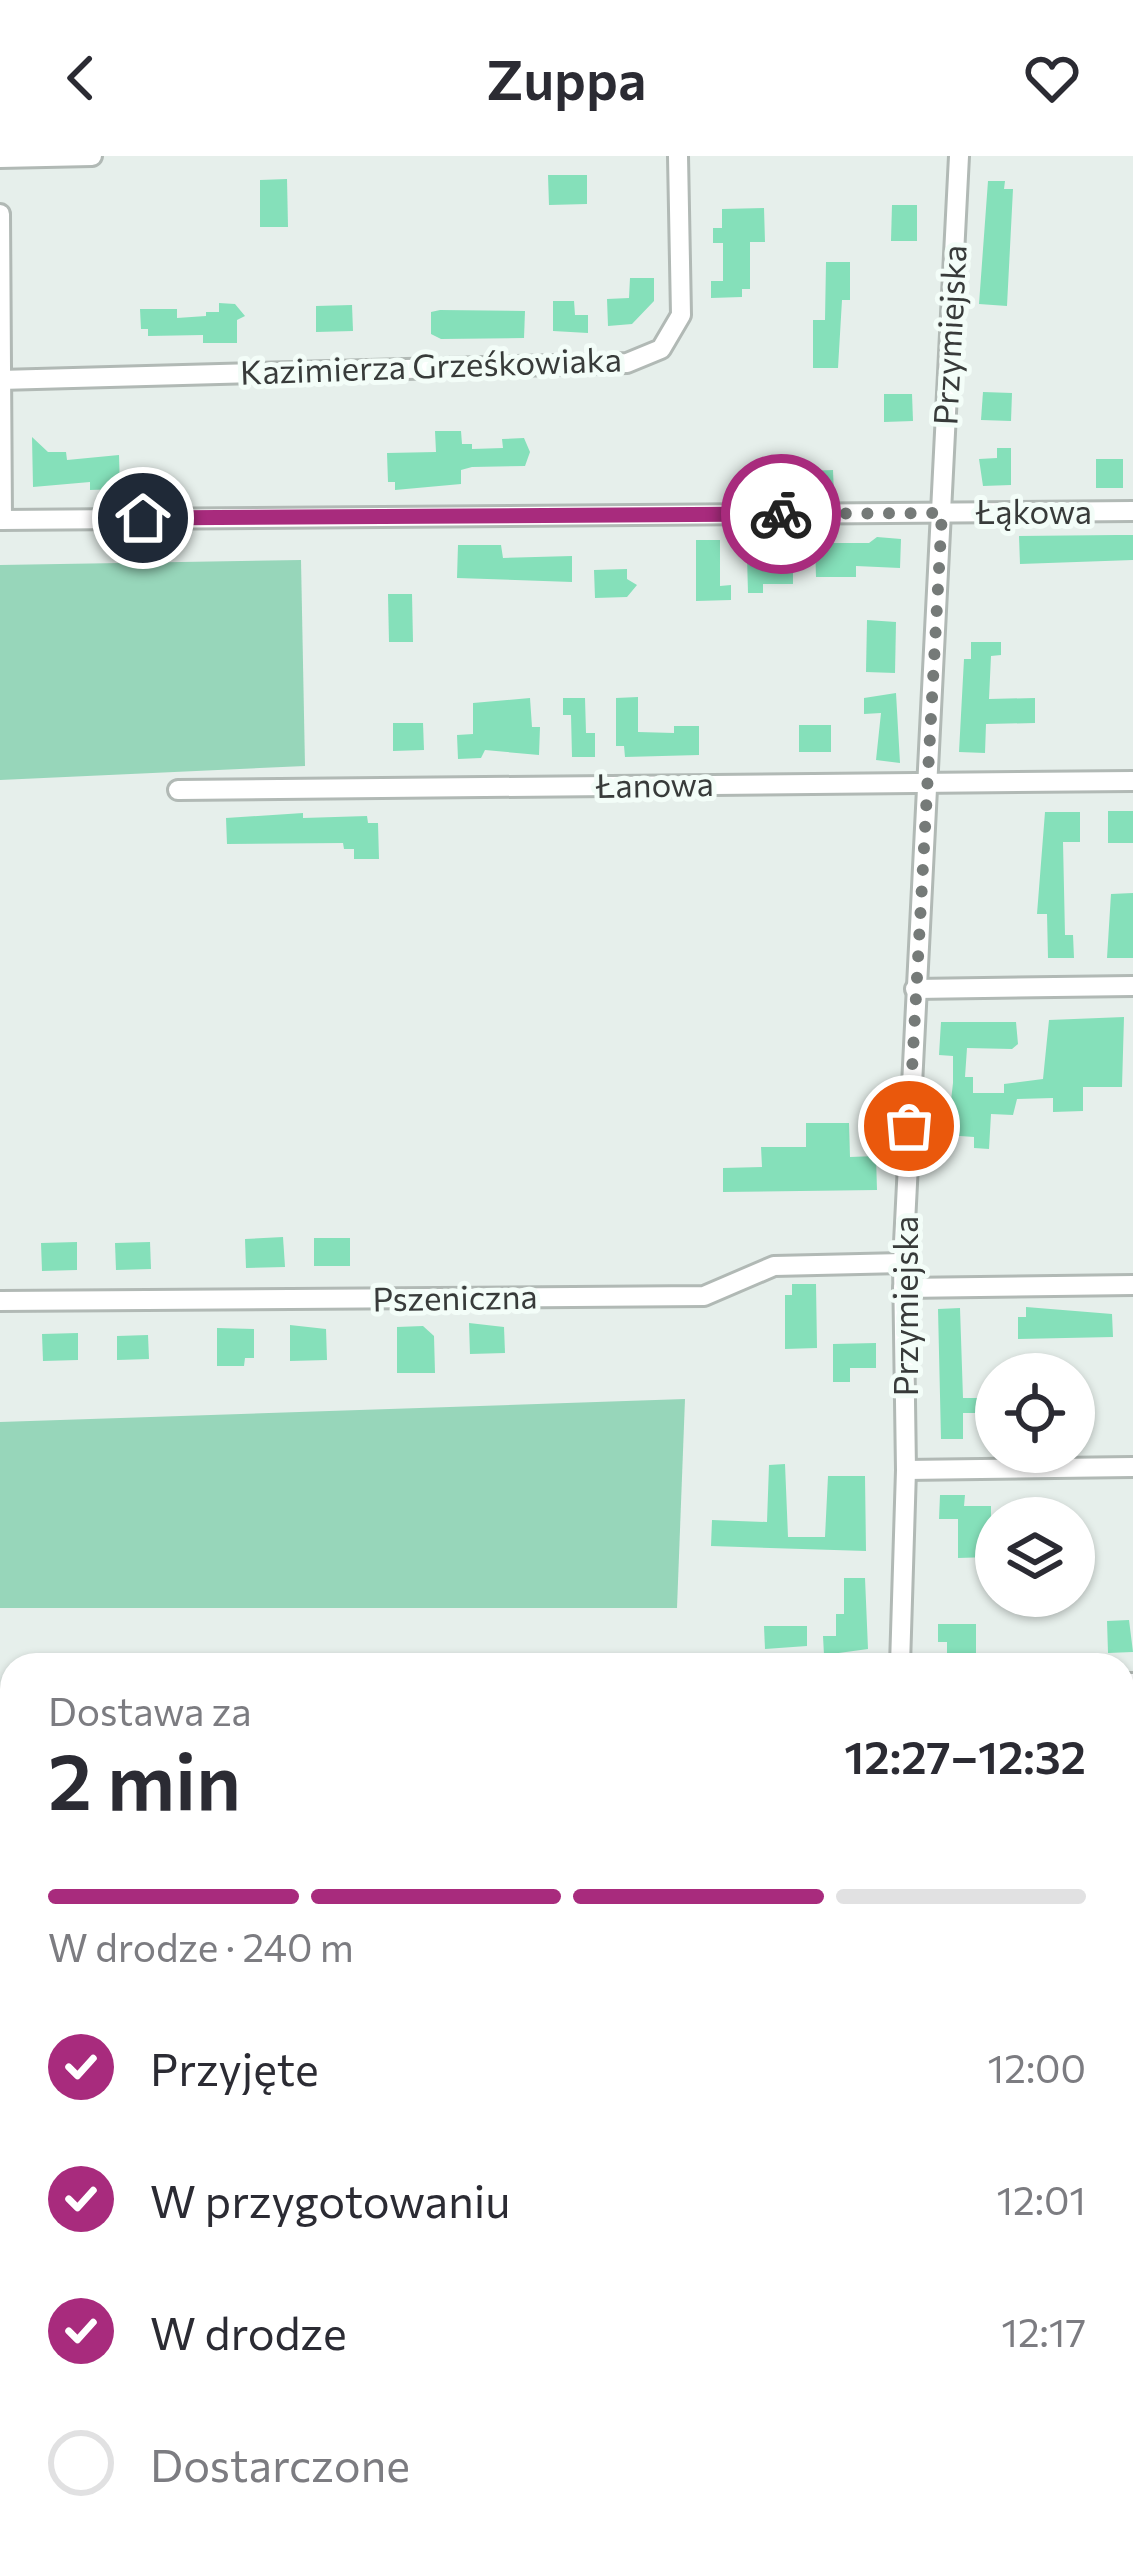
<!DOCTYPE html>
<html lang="pl">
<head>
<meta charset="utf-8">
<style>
  body { margin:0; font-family:Commissioner,sans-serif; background:#f2f2f3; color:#2b2b33; height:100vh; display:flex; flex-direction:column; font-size:45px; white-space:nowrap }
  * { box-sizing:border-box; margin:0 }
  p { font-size:39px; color:#7c7c81 }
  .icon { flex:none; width:66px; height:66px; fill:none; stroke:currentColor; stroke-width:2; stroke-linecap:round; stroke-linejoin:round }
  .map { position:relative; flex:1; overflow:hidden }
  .side { position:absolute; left:0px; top:1497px; width:1134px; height:900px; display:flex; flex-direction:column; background:#fff; border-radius:36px 36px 0 0; box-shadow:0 3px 9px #0004 }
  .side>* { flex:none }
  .controls { position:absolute; left:975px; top:1197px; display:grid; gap:24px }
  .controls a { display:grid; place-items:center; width:120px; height:120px; border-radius:50%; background:#fff; box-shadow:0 3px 9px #0004; font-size:60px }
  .pin { position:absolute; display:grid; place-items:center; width:102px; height:102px; color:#fff; margin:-51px; border:6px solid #fff; border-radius:50%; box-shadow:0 3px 12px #0007 }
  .courier { position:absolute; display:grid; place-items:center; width:120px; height:120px; margin:-60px; border:9px solid #a82b7d; border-radius:50%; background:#fff; color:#222; box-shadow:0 3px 15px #0007 }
  .head em { font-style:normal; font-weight:600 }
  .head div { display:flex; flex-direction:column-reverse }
  .head { display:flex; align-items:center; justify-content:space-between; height:204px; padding:0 48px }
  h1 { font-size:78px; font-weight:600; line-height:90px }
  .bar { display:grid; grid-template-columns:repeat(4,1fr); gap:18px 12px; align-content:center; height:144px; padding:0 48px }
  .bar i { height:15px; border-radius:9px; background:#e1e1e2 }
  .bar .current { background:#a82b7d }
  .bar p { grid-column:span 4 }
  ol { padding:0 48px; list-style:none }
  li { display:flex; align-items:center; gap:36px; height:132px }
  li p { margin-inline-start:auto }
  li .icon { padding:12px; border-radius:50%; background:#a82b7d; color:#fff; stroke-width:4 }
  li:last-child { color:#7c7c81 }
  li i { width:66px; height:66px; border:6px solid #e1e1e2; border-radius:50% }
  header { display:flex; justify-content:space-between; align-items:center; height:156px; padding:0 48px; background:#fff; font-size:54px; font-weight:600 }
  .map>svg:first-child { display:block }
</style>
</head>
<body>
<header><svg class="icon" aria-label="back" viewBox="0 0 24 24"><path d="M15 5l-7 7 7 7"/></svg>Zuppa<svg class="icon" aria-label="heart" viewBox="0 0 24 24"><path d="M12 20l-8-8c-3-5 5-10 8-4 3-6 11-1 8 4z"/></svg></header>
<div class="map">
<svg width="1133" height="2397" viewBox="0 0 1133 2397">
  <defs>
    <pattern id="forest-crowns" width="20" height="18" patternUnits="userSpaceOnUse" patternTransform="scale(3)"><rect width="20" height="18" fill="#97d6ba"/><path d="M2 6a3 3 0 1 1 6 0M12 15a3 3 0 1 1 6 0" fill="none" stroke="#7caf98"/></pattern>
  </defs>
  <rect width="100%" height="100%" fill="#e6efeb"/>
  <!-- grass -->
  <g fill="#97d6ba">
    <path d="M 301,404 L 305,610 L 0,624 L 0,409 Z"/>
    <path d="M 685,1243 L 677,1452 L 0,1452 L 0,1266 Z"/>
  </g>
  <!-- forest -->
  <path fill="url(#forest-crowns)" d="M 1122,2017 L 1133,2017 L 1133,2242 L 1122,2236 Z"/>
  <!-- building -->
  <g fill="#85e0ba">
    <path d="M 548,19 L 587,19 L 587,48 L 549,49 Z"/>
    <path d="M 287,23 L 288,71 L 260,71 L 260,24 Z"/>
    <path d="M 988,25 L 1005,25 L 1004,33 L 1013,33 L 1007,150 L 979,148 Z"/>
    <path d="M 892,49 L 917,49 L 917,85 L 891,85 Z"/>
    <path d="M 764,52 L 765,86 L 750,86 L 750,133 L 742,133 L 742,141 L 711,142 L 711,125 L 723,125 L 723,87 L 713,87 L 713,72 L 722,72 L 722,53 Z"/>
    <path d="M 826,106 L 850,106 L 850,144 L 842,144 L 838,212 L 813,212 L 813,164 L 825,164 Z"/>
    <path d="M 630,122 L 654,122 L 654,145 L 632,168 L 608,170 L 607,143 L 629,142 Z"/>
    <path d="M 553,145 L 574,145 L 575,159 L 588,159 L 588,177 L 553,175 Z"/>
    <path d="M 219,147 L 235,148 L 245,160 L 237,164 L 237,187 L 203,187 L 203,179 L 148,180 L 148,173 L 141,173 L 140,153 L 177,153 L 177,162 L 206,160 L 206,156 L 219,156 Z"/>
    <path d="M 352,149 L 353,175 L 316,176 L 316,150 Z"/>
    <path d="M 440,154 L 525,155 L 524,182 L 441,183 L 431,178 L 431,156 Z"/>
    <path d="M 983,236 L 1012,237 L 1011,265 L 981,264 Z"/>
    <path d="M 884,238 L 912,238 L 913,265 L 884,266 Z"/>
    <path d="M 435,275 L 461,275 L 462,288 L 472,288 L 472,293 L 503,292 L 502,283 L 524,282 L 530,296 L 525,310 L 472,311 L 461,314 L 461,328 L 395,334 L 395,326 L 388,326 L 387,297 L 436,296 Z"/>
    <path d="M 32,281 L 48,296 L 66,296 L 67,304 L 119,299 L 120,333 L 90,334 L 90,326 L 33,331 Z"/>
    <path d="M 997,292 L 1011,292 L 1011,329 L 983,330 L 979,303 L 997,302 Z"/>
    <rect x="1096" y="303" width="27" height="29"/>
    <path d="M 833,314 L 834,340 L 805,341 L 804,315 Z"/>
    <path d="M 1116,379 L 1133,379 L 1133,404 L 1020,408 L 1019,380 Z"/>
    <path d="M 877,381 L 901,383 L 900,412 L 856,410 L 856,421 L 816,421 L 815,387 L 869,387 Z"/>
    <path d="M 696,384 L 720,384 L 720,430 L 731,429 L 731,444 L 696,445 Z"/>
    <path d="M 458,389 L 501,389 L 503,402 L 572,400 L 572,426 L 457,422 Z"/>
    <path d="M 747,400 L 782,400 L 782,412 L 793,411 L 793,428 L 763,428 L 763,437 L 748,437 Z"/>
    <path d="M 627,413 L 627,423 L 637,429 L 627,441 L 595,442 L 594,414 Z"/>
    <path d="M 388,438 L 412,438 L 413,486 L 389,486 Z"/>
    <path d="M 867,464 L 896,466 L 895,517 L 866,516 Z"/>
    <path d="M 971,486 L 1001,486 L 1001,499 L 991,500 L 989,543 L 1035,542 L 1035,567 L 986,568 L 985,597 L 959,596 L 964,503 L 971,503 Z"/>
    <path d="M 896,537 L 900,607 L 876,604 L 881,557 L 864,558 L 864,542 Z"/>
    <path d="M 638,541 L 638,576 L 674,577 L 674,570 L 699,570 L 699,599 L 625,601 L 624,590 L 616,590 L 616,542 Z"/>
    <path d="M 530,542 L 532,571 L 540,571 L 539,599 L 485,594 L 481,602 L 458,603 L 457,579 L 473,578 L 473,547 Z"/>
    <path d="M 563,542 L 585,542 L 586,577 L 595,577 L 595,601 L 572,601 L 571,559 L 563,559 Z"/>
    <path d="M 393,567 L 423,567 L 424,594 L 393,595 Z"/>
    <rect x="799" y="569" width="32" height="27"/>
    <rect x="1108" y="655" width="25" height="32"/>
    <path d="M 1045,656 L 1080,656 L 1080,686 L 1063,686 L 1065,779 L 1073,779 L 1074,802 L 1048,802 L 1047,758 L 1037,758 Z"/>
    <path d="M 303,657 L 303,662 L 367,660 L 368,667 L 378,667 L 379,703 L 354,703 L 354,693 L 344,693 L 343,687 L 227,688 L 226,662 Z"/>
    <path d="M 1133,737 L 1133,802 L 1107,802 L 1111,738 Z"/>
    <path d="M 1124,861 L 1122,931 L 1083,931 L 1083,955 L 1053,956 L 1053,942 L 1017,943 L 1013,959 L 991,958 L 989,993 L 974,992 L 974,981 L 932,978 L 934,952 L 950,953 L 953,927 L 953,900 L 939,899 L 941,866 L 1016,866 L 1018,888 L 1012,893 L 967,892 L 965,921 L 973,921 L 973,937 L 1004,937 L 1004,928 L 1043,923 L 1049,864 Z"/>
    <path d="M 806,967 L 849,967 L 850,1001 L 876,1000 L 877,1034 L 723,1036 L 723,1012 L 762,1011 L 761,991 L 806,991 Z"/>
    <path d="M 283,1081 L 285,1111 L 246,1112 L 245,1083 Z"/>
    <rect x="314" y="1082" width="36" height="28"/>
    <path d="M 77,1086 L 77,1114 L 42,1115 L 41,1087 Z"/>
    <path d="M 150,1086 L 151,1113 L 116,1114 L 115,1087 Z"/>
    <path d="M 792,1128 L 816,1128 L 817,1192 L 785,1193 L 785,1139 L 792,1139 Z"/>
    <path d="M 1026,1151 L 1112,1158 L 1113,1181 L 1018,1183 L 1018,1161 L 1026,1161 Z"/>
    <path d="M 960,1152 L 963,1242 L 989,1242 L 989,1257 L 963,1257 L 963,1283 L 941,1283 L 938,1153 Z"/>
    <path d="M 469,1167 L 504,1171 L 505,1197 L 470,1198 Z"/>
    <path d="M 290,1169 L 326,1173 L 327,1204 L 290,1205 Z"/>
    <path d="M 423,1170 L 434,1180 L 435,1217 L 397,1217 L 397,1171 Z"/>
    <path d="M 217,1172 L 254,1173 L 254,1202 L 245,1202 L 244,1210 L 217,1210 Z"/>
    <path d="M 78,1177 L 78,1204 L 43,1205 L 42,1178 Z"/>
    <path d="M 148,1179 L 149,1203 L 117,1204 L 117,1180 Z"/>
    <path d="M 876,1187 L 876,1212 L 850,1212 L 850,1226 L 833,1226 L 833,1188 Z"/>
    <path d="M 785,1308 L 788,1381 L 825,1381 L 828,1320 L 865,1320 L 866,1395 L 711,1390 L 712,1364 L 767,1366 L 769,1309 Z"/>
    <path d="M 940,1339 L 965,1339 L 964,1350 L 991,1350 L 991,1401 L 958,1402 L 958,1363 L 939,1363 Z"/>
    <path d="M 844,1422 L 865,1422 L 868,1493 L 824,1499 L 823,1480 L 836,1480 L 836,1458 L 844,1458 Z"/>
    <path d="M 1129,1464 L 1133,1496 L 1108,1497 L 1107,1465 Z"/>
    <path d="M 938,1468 L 976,1468 L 976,1497 L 947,1497 L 947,1486 L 938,1486 Z"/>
    <path d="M 764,1470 L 807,1470 L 807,1490 L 765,1493 Z"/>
  </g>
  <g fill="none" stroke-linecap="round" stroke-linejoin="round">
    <defs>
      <g id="minor">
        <path d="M 0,2 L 92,0"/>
        <path d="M 0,58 L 2,364"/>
        <path d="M 0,224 L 627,207 L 661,193 L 681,159 L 678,0"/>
        <path d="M 0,364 L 1133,355"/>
        <path d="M 178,634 L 1133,625"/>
        <path d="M 915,833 L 1133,830"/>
        <path d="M 903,1132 L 1133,1129"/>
        <path d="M 0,1145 L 704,1140 L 774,1110 L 903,1107"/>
        <path d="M 906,1314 L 1133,1311"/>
        <path d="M 900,1509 L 906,1314 L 903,1107 L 959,0"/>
        <path d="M 1122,1527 L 1133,1527"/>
        <path d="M 1122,1698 L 1133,1697"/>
      </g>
    </defs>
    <!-- minor casing -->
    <use href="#minor" stroke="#b1b9b5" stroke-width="24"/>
    <!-- minor -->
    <use href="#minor" stroke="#fff" stroke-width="18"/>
  </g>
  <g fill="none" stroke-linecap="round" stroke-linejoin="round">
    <!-- done -->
    <path stroke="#757a78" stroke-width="12" stroke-dasharray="0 21.6" d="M 781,358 L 942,357 L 909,970"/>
    <!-- route -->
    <path stroke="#a82b7d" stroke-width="15" d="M 143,362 L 781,358"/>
  </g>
  <g text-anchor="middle" stroke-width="10" stroke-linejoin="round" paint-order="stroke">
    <!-- street labels -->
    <g font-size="33" fill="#383b3a" stroke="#f3fdf8">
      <text transform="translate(950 179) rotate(-87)" y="12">Przymiejska</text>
      <text transform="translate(431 210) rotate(-2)" y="12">Kazimierza Grześkowiaka</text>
      <text x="1034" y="368">Łąkowa</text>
      <text transform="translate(655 629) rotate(-1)" y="12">Łanowa</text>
      <text transform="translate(455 1142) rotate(-1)" y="12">Pszeniczna</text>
      <text transform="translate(906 1150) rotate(-90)" y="12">Przymiejska</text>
    </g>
  </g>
</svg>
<div class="controls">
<a><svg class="icon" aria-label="locate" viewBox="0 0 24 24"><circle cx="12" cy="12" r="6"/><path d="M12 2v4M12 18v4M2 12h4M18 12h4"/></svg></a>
<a><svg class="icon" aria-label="layers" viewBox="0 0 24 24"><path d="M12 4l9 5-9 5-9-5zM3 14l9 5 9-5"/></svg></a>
</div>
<div class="pin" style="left:909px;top:970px;background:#ea580c"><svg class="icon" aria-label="bag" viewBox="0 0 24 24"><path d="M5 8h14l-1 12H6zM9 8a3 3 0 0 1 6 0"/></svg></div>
<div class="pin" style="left:143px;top:362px;background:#1f2937"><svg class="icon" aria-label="home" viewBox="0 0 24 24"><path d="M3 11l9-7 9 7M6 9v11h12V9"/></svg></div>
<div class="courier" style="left:781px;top:358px"><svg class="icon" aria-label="bike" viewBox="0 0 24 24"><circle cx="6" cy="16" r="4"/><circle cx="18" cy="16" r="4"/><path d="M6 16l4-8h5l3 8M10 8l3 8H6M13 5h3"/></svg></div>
<section class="side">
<div class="head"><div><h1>2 min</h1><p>Dostawa za</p></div><em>12:27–12:32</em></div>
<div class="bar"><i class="current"></i><i class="current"></i><i class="current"></i><i></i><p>W drodze · 240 m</p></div>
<ol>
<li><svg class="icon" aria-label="check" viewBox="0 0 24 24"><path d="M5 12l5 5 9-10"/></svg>Przyjęte<p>12:00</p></li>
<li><svg class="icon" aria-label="check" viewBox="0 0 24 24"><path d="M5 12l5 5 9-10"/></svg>W przygotowaniu<p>12:01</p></li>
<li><svg class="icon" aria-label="check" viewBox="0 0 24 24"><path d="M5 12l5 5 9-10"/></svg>W drodze<p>12:17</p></li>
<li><i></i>Dostarczone</li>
</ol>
</section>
</div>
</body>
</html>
